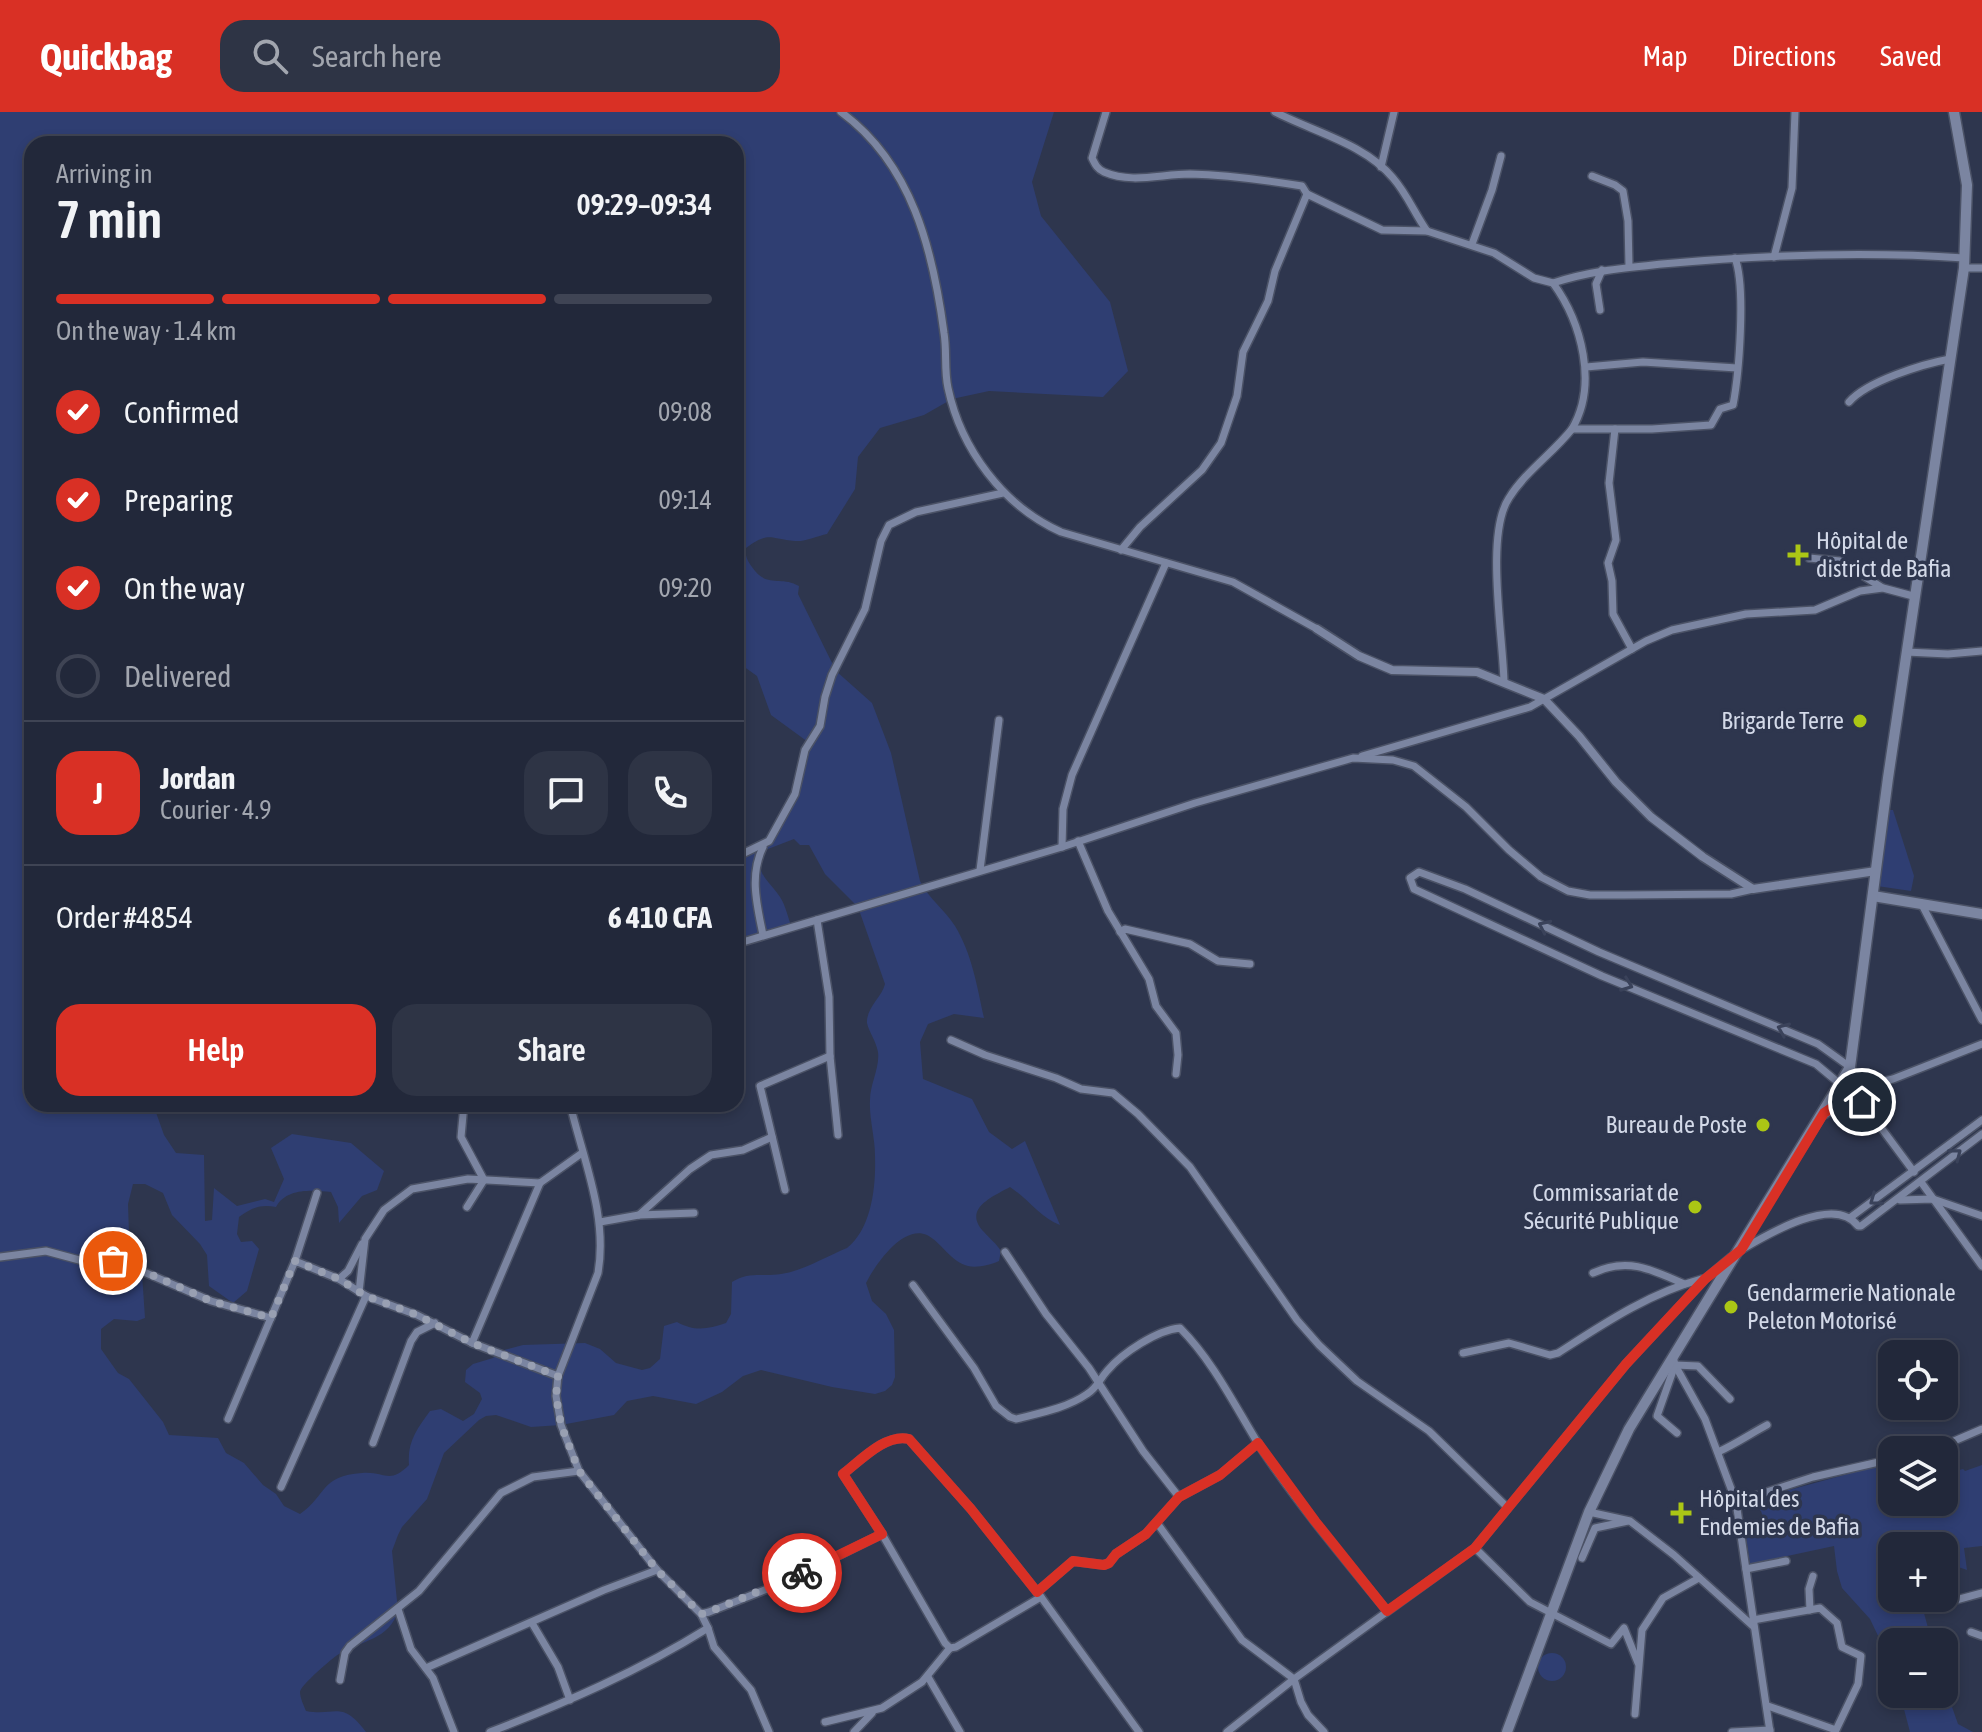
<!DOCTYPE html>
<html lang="en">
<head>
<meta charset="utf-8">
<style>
  body { margin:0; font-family:"Asap Condensed",sans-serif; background:#2e3445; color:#f1f3f6; height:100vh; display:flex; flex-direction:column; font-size:30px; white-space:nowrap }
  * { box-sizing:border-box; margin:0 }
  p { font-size:26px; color:#a2a6af }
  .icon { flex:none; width:44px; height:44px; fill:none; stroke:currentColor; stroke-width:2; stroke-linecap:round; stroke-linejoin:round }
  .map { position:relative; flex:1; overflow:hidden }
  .details { position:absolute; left:24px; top:24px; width:720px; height:976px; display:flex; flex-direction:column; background:#22283a; border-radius:24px; box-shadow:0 4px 12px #0003,0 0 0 2px #3f4454 }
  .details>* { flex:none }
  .tools { position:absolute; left:1878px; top:1228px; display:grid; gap:16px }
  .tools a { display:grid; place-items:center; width:80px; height:80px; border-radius:16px; background:#22283a; box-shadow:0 4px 12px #0003,0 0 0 2px #3f4454; font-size:40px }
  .pin { position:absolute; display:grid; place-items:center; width:68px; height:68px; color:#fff; margin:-34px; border:4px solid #fff; border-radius:50%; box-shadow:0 2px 8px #0007 }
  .courier { position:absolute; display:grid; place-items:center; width:80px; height:80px; margin:-40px; border:6px solid #d93025; border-radius:50%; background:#fff; color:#222; box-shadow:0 2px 10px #0007 }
  .headline em { font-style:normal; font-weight:600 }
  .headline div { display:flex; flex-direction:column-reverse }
  .headline { display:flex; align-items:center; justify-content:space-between; height:136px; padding:0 32px }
  h1 { font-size:52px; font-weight:600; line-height:60px }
  .bar { display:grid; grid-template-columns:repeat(4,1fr); gap:12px 8px; align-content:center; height:96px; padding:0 32px }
  .bar i { height:10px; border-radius:6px; background:#3f4454 }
  .bar .on { background:#d93025 }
  .bar p { grid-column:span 4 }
  .line { display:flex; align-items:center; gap:20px; padding:0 32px; border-top:2px solid #3f4454 }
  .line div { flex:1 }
  .round { display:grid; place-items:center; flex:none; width:84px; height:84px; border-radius:24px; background:#2e3445 }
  ol { padding:0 32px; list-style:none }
  li { display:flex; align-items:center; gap:24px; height:88px }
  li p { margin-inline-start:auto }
  li .icon { padding:8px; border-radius:50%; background:#d93025; color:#fff; stroke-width:4 }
  li:last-child { color:#a2a6af }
  li i { width:44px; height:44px; border:4px solid #3f4454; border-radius:50% }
  .button { display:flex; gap:16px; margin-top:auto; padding:16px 32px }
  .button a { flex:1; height:92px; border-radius:24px; background:#d93025; color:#fff; font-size:32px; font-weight:600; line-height:92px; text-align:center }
  .button a+a { background:#2e3445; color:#f1f3f6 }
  header { display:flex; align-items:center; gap:48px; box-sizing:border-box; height:112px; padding:0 40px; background:#d93025; color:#fff }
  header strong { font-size:38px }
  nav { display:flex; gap:44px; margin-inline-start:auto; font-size:28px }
  .search { width:560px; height:72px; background:#2e3445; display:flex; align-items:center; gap:20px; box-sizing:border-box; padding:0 28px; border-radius:24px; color:#a2a6af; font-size:30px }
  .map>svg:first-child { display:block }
</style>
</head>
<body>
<header>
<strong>Quickbag</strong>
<div class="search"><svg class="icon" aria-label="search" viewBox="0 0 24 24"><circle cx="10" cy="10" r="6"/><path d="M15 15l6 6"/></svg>Search here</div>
<nav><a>Map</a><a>Directions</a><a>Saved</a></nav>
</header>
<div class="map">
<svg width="1982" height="1620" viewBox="0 0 1982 1620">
  <rect width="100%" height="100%" fill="#2e364e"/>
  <!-- green -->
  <g fill="#2f3e72" fill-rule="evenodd">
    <path d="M 0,0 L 1054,0 L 1032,70 L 1041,104 L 1110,190 L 1128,259 L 1103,285 L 989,279 L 952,287 L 924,303 L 880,316 L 858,345 L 855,377 L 827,422 C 817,424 805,430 795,429 C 770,427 769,419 746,436 C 745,444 747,448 752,455 C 767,477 780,463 799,474 L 798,482 L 836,559 L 872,591 L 891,641 L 920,769 C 929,787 945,798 955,814 C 972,842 977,874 984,906 L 954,902 L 928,912 L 920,930 L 923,967 L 972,987 L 989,1020 L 1012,1037 L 1025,1029 L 1060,1113 C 1041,1106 1028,1087 1010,1075 C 992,1085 962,1097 984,1120 C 990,1127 996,1131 1001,1139 L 999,1149 C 990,1153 977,1156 968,1154 C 951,1150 941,1130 927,1123 C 903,1112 875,1153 866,1171 L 872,1189 L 886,1202 L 894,1218 L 895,1265 L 892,1273 L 885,1279 L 875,1282 L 832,1275 L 761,1258 L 743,1264 L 722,1280 L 696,1292 L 653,1284 L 627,1289 L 614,1303 L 561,1313 L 531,1315 L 496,1303 L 486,1304 L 479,1308 L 444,1341 L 427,1387 L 402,1415 L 398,1423 L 392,1439 L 398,1499 C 389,1528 362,1528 339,1542 C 332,1546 300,1574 300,1580 C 300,1586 304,1594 306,1599 C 336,1605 341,1587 366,1620 L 0,1620 ZM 32,32 L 736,32 L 736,549 L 757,564 L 771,603 L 808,630 L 795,682 L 766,730 L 745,738 L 736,733 L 736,833 L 792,816 C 788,806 786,794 780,785 C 767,766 758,766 760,740 L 794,727 L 800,733 L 809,733 L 825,762 L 858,795 L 885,872 C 882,885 866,896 867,911 C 869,920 876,929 878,940 C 880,955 870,972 870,988 C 869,1007 875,1025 875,1044 C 876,1074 872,1116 847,1136 C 827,1144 803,1159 781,1162 C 763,1165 749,1159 732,1170 L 731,1202 L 726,1211 C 708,1217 695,1220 677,1210 L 664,1214 L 660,1247 L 650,1256 L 642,1258 L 616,1251 L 600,1237 L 585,1231 L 523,1233 L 504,1238 L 493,1246 L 473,1252 L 466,1258 L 465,1270 L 480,1281 L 482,1287 L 474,1302 L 463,1309 L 441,1297 L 430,1299 C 417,1317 407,1330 409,1353 C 389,1373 385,1359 362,1361 C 320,1364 327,1383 300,1402 L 284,1394 L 276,1382 L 263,1373 L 244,1351 L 226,1341 L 218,1326 L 169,1323 L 163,1310 L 129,1267 L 118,1261 L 101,1237 L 101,1217 L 114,1207 L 137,1209 L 145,1206 L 142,1162 L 129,1122 L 128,1092 L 133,1072 L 145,1072 L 163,1081 L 172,1103 L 200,1132 L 207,1143 L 209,1174 L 233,1191 L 247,1179 L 259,1137 L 252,1129 L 241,1130 L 237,1122 L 239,1105 C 252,1096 260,1092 276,1095 C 286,1076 312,1078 331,1080 L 338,1095 L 339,1111 L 362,1084 L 377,1078 L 384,1059 L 351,1031 L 292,1022 L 271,1036 L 284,1067 L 274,1090 L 265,1087 L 237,1094 L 214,1076 L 212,1108 L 205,1109 L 204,1043 L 176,1041 L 164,1023 L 153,992 L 32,992 Z"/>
    <path d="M 1887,698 L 1893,698 L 1914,764 L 1911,779 L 1877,774 Z"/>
    <path d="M 1944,1345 L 1952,1360 L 1963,1357 L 1965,1359 L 1982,1353 L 1982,1434 L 1964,1436 L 1967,1458 L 1944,1450 L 1944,1434 L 1892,1434 L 1892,1486 L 1926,1486 L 1922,1494 L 1932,1530 L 1892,1530 L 1892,1553 L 1870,1507 L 1842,1476 L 1837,1459 L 1834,1434 L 1750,1452 L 1746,1424 L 1767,1418 L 1761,1399 L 1748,1389 L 1892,1350 L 1892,1390 L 1944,1390 Z"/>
    <circle cx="1552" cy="1555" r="14"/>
    <path d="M 1944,1572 L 1958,1612 L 1973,1620 L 1910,1620 L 1900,1582 L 1944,1582 Z"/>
  </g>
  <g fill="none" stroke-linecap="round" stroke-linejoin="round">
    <defs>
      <g id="minor">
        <path d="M 841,0 C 912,52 933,138 944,221 C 947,239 944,258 948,276 C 961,337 1003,394 1061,420 L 1233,470 L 1317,517"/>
        <path d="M 1106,0 L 1092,46 C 1095,52 1097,57 1104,60 C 1132,72 1161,62 1190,62 C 1228,63 1265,68 1302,74 L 1307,82"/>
        <path d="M 1275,0 C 1314,20 1365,32 1393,66 C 1407,82 1415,102 1427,119 L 1494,141 L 1534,166 L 1553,171"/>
        <path d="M 1381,55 L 1394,0"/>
        <path d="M 1592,64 L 1615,73 L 1623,79 L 1628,109 L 1629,154"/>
        <path d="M 1472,132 L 1492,78 L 1501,44"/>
        <path d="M 1774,145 L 1792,76 L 1795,0"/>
        <path d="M 1964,156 L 1982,156"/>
        <path d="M 1600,198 L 1596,172 L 1602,158"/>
        <path d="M 1586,255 L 1643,250 L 1737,256"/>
        <path d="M 1849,290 C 1867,269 1923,252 1950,247"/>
        <path d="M 1572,317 L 1652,317 L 1711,313 L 1720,297 L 1733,293 C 1739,262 1746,175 1735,146"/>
        <path d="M 1615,317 L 1609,371 L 1616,428 L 1608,451 L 1612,469 L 1613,502 L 1632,537"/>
        <path d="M 1121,438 L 1140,415 L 1202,358 L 1221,331 L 1237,284 L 1243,240 L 1268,189 L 1275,159 L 1307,82 L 1382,118 L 1427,119"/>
        <path d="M 1809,446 L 1840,449 L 1881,475"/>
        <path d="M 1906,540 L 1948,542 L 1982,539"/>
        <path d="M 1504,570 C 1503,524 1485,422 1509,386 C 1525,360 1553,341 1572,317 C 1598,273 1582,211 1553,171 C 1590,159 1624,156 1662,152 C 1762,143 1863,139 1964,146"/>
        <path d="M 1362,644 L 1530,595 L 1646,529 L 1672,518 L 1746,502 L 1815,498 L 1860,479 L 1883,476 L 1913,484"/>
        <path d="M 1078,729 L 1108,799 L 1149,867 L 1156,894 L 1176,921 L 1178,943 L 1176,962"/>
        <path d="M 763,735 C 749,764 757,793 763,823"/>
        <path d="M 1062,735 L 1063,697 L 1072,663 L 1166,451"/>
        <path d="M 736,745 L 769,729 L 795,682 L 805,638 L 820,614 L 825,585 L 832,563 L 865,497 L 881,429 L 889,413 L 916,400 L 1003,381"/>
        <path d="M 980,758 L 999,608"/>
        <path d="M 1921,791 L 1982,908"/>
        <path d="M 817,808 L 829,885 L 830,944 L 838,1023"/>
        <path d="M 1120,820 L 1125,817 L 1190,832 L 1218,849 L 1250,852"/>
        <path d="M 736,832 L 1062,735 L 1195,691 L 1353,646 L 1393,648 L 1414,654 L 1466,695 L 1509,738 L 1541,765 L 1568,779 L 1590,783 L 1625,783 L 1731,782 L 1753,777"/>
        <path d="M 951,928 L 985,943 L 1056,966 L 1081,977 L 1113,981 L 1138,1002 L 1190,1055 L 1297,1208 L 1319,1233 L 1357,1269 L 1429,1319 L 1507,1395"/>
        <path d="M 1867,973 L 1853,963 L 1850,955 L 1818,932 L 1599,840 L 1465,777 L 1419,760 L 1410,766 L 1414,777 L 1602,864 L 1816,952 L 1840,972 L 1844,980 L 1862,990 L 1914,1060"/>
        <path d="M 1857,987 L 1867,973 L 1893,967 L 1982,932"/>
        <path d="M 464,992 L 461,1025 L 484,1068 L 467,1095"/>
        <path d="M 570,992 C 583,1047 608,1104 598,1161 L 558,1264 L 556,1284 L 561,1313 L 579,1359 L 657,1458 L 701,1502 L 709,1500 L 785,1470 L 882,1422 L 945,1531 L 950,1536 L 956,1535 L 1041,1485 L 1139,1620"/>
        <path d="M 1921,1070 L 1982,1154"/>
        <path d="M 785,1078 L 760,974 L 830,944"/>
        <path d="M 1900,1088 L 1933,1087 L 1982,1104"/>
        <path d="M 639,1103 L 690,1057 L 711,1043 L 743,1038 L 772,1025"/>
        <path d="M 1851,1105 L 1982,1008"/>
        <path d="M 600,1110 L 639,1103 L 694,1101"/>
        <path d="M 1741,1138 C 1768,1122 1835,1082 1858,1114 L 1861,1114 L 1982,1022"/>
        <path d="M 1005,1140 L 1046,1202 L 1089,1256 L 1143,1339 L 1179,1385 L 1220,1363 L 1258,1331"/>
        <path d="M 0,1145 L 46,1139 L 83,1149 L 123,1151 L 211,1189 L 271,1206"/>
        <path d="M 295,1149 L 317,1081"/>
        <path d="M 1593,1161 C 1627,1145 1651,1157 1684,1172"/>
        <path d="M 339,1167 L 348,1159 L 362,1132"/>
        <path d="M 913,1173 L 974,1256 L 996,1294 L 1010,1305 L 1016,1307 C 1040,1301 1067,1296 1087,1282 C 1097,1276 1099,1268 1107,1259 C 1122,1241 1157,1218 1180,1216 C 1213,1249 1235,1294 1259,1333 C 1297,1391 1343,1445 1387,1499"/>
        <path d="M 359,1180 L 365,1127 L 384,1098 L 412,1077 L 468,1067 L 540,1071 L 582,1041"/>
        <path d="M 472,1231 L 540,1071"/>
        <path d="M 1463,1241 L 1509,1231 L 1550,1243 L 1558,1241 C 1603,1212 1649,1181 1702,1167"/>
        <path d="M 1673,1244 L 1675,1253 L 1705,1307 L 1736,1390 L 1770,1620"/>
        <path d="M 228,1307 L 295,1149 L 339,1167 L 366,1184 L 417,1203 L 472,1231 L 558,1264"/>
        <path d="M 1677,1321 L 1657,1304 L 1675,1253 L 1698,1254 L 1730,1287"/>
        <path d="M 373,1331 L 411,1229 L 417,1220 L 435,1211"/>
        <path d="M 1933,1338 L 1982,1317"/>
        <path d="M 1718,1340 C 1736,1332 1750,1322 1767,1313"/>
        <path d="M 281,1375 L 366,1184"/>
        <path d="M 1736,1390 L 1813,1365 L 1892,1347"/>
        <path d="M 1589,1400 L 1630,1409 L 1674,1443 L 1754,1515"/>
        <path d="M 1157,1411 L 1242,1528 L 1294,1567 L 1301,1590 L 1308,1603 L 1324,1620"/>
        <path d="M 882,1422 L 843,1362 C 860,1349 886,1321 909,1327 L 971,1397 L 1041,1485"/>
        <path d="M 1475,1436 L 1530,1490 L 1611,1532 L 1624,1516 L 1638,1551"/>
        <path d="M 1582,1446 L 1595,1416 L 1628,1409"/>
        <path d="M 1746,1457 L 1786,1449"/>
        <path d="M 1037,1480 L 1073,1449 L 1104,1453 L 1109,1451 L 1116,1442 L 1146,1422 L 1179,1385"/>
        <path d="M 1956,1488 L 1982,1481"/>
        <path d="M 398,1497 L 411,1537 L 433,1566 L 454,1620"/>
        <path d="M 1810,1498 L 1809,1477 L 1813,1464"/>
        <path d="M 1753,1508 L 1820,1496 L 1837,1511 L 1842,1535 L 1861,1544 L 1858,1572 L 1836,1618 L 1768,1594"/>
        <path d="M 532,1511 L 558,1555 L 570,1588"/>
        <path d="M 708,1516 L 714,1535 L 751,1578 L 769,1620"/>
        <path d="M 1971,1520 L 1982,1524"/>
        <path d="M 426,1556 L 604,1478 L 657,1458"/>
        <path d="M 928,1565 L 960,1620"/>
        <path d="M 340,1568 L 345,1541 L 350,1534 L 419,1479 L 501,1381 L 533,1365 L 579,1359"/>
        <path d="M 1635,1602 L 1642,1518 L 1663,1486 L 1699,1466"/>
        <path d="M 825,1610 L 882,1596 L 922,1570 L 950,1536"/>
        <path d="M 490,1620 C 565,1591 639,1559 708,1516 L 701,1502"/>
        <path d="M 854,1620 L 872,1601"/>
        <path d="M 1227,1620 L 1294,1567 L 1475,1436 L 1626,1252 L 1705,1167 L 1731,1145"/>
        <path d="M 1732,1620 L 1770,1618"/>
      </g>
      <path id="tertiary" d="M 1317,517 L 1359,544 L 1392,558 L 1477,560 L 1544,587 L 1579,624 L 1616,670 L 1651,705 L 1703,745 L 1753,777 L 1876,759"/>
      <g id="secondary">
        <path d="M 1873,784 L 1982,802"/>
        <path d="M 1507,1620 L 1589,1400 L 1629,1317 L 1850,955 L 1888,666 L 1964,156 L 1967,73 L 1954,0"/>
      </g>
      <path id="primary" d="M 1824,1001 L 1850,984"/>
    </defs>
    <!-- minor casing -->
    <use href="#minor" stroke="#4b5266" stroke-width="10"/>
    <!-- tertiary casing -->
    <use href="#tertiary" stroke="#4b5266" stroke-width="11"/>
    <!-- secondary casing -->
    <use href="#secondary" stroke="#4b5266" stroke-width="13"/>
    <!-- primary casing -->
    <use href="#primary" stroke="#4b5266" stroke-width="14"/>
    <!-- minor -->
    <use href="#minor" stroke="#7b85a1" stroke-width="7"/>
    <!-- tertiary -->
    <use href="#tertiary" stroke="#7b85a1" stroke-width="8"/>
    <!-- secondary -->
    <use href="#secondary" stroke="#7b85a1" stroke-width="10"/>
    <!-- primary -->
    <use href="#primary" stroke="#7688be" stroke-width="11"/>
  </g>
  <!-- one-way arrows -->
  <defs><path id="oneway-chevron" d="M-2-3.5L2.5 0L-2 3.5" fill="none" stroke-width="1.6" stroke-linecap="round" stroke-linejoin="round" transform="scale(2)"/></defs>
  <g stroke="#3a425a">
    <use href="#oneway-chevron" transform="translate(1544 814) rotate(-155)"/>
    <use href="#oneway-chevron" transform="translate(1627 873) rotate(21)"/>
    <use href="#oneway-chevron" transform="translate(1783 917) rotate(-157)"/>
    <use href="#oneway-chevron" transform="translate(1956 1042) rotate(-38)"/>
    <use href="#oneway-chevron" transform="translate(1875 1088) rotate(144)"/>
  </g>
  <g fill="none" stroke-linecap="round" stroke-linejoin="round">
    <!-- done -->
    <path stroke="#99a0b2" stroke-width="8" stroke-dasharray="0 14.4" d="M 113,1149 L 134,1155 L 211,1189 L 271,1206 L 295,1149 L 339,1167 L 366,1184 L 417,1203 L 472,1231 L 558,1264 L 556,1284 L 561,1313 L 579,1359 L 657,1458 L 701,1502 L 709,1500 L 802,1461"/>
    <!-- route -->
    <path stroke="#d93025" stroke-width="10" d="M 802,1461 L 882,1422 L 843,1362 C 860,1349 886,1321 909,1327 L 971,1397 L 1037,1480 L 1073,1449 L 1104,1453 L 1109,1451 L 1116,1442 L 1146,1422 L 1179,1385 L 1220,1363 L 1258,1331 L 1315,1409 L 1387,1499 L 1475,1436 L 1626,1252 L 1705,1167 L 1741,1138 L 1824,1001 L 1850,984 L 1862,990"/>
  </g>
  <!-- markers -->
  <g fill="#abc615" stroke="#2e364e" stroke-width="3">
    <path d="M1794 431h8v8h8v8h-8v8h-8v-8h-8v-8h8z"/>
    <circle cx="1860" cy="609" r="8"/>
    <circle cx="1763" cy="1013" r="8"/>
    <circle cx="1695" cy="1095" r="8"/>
    <circle cx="1731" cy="1195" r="8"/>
    <path d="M1677 1389h8v8h8v8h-8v8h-8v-8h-8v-8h8z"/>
  </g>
  <g text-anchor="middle" stroke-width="7" stroke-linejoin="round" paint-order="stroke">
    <!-- poi labels -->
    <g font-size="24" fill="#d3d9e8" stroke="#2e364e" text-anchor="start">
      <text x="1816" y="437">Hôpital de<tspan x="1816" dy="28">district de Bafia</tspan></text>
      <text x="1844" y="617" text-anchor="end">Brigarde Terre</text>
      <text x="1747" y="1021" text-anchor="end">Bureau de Poste</text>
      <text x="1679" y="1089" text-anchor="end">Commissariat de<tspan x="1679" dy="28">Sécurité Publique</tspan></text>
      <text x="1747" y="1189">Gendarmerie Nationale<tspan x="1747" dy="28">Peleton Motorisé</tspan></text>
      <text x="1699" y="1395">Hôpital des<tspan x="1699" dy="28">Endemies de Bafia</tspan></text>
    </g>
  </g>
</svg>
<div class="tools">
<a><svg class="icon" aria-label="locate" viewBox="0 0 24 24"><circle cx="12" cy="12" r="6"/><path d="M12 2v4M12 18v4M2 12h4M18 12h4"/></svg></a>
<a><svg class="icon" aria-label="layers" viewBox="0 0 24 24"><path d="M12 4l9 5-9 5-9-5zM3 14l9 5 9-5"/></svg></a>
<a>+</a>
<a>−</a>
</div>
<div class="pin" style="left:113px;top:1149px;background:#ea580c"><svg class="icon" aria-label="bag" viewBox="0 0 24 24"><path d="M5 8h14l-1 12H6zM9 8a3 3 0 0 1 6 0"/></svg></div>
<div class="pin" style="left:1862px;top:990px;background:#1f2937"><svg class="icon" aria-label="home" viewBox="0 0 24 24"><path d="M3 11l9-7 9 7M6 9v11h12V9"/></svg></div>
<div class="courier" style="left:802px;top:1461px"><svg class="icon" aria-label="bike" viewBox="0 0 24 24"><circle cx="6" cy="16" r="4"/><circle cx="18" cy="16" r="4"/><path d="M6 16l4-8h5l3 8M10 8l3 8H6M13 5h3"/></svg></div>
<section class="details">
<div class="headline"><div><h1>7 min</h1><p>Arriving in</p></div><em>09:29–09:34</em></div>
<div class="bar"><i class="on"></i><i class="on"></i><i class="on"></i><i></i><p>On the way · 1.4 km</p></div>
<ol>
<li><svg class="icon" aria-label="check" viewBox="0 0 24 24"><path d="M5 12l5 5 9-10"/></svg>Confirmed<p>09:08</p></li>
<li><svg class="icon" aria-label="check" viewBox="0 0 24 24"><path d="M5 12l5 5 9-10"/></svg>Preparing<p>09:14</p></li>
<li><svg class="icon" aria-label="check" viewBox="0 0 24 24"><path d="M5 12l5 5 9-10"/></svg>On the way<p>09:20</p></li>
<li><i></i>Delivered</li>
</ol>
<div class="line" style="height:144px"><b class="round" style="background:#d93025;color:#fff">J</b><div><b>Jordan</b><p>Courier · 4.9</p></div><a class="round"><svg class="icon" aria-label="chat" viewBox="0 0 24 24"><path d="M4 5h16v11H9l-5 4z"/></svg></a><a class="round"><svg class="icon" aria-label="phone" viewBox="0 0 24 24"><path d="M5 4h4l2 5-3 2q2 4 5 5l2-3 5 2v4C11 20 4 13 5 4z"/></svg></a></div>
<div class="line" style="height:104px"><div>Order #4854</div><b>6 410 CFA</b></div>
<div class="button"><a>Help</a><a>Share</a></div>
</section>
</div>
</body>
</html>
